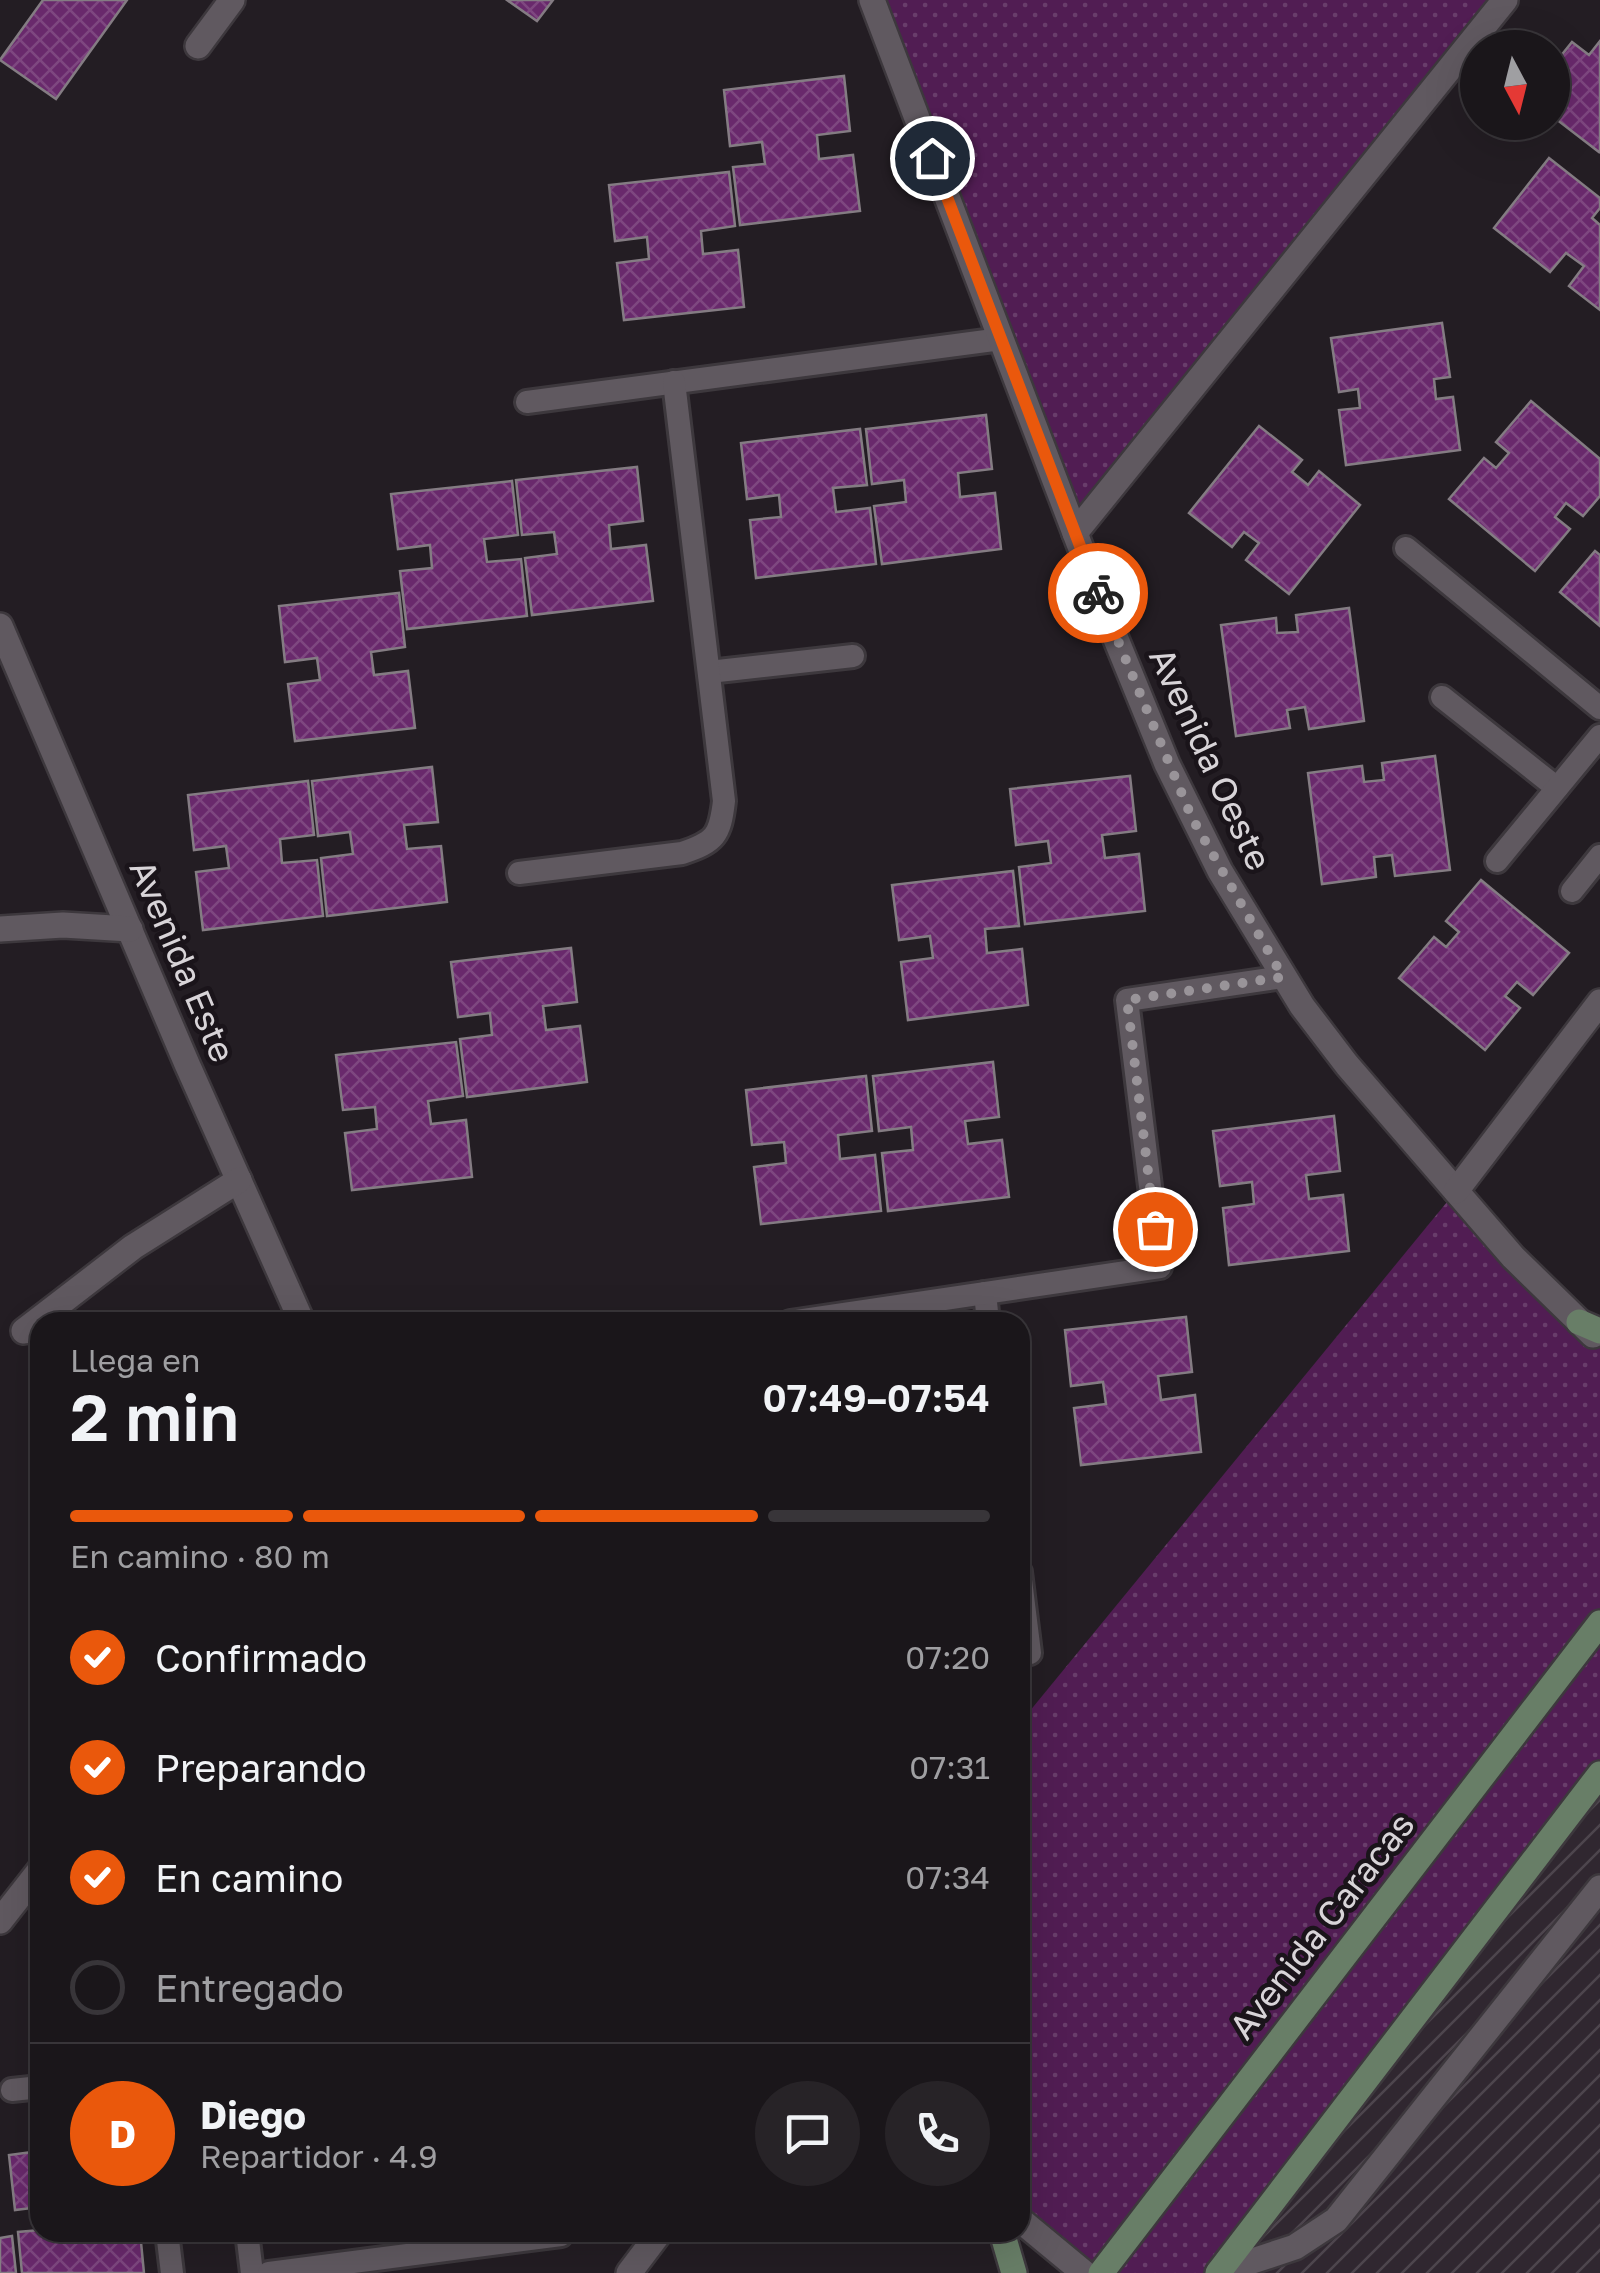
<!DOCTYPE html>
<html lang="es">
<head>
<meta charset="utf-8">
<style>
  body { margin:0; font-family:"Golos Text",sans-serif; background:#272327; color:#f1f3f6; height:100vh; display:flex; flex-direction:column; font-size:38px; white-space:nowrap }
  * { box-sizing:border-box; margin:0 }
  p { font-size:32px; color:#9f9fa2 }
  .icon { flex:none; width:55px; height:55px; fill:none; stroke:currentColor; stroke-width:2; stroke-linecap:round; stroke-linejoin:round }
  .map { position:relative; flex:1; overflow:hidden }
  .side { position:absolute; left:30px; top:1312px; width:1000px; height:930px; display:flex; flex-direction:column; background:#1a161a; border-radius:30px; box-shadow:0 10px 40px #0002,0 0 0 2px #383539 }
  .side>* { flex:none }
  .needle { width:65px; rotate:173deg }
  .controls { position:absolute; left:1460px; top:30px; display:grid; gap:20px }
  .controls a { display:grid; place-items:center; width:110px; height:110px; border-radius:50%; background:#1a161a; box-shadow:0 10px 40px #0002,0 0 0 2px #383539; font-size:50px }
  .pin { position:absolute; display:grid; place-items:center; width:85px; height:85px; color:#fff; margin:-42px; border:5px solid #fff; border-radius:50%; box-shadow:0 2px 10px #0007 }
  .courier { position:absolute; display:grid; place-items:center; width:100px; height:100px; margin:-50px; border:8px solid #ea580c; border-radius:50%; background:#fff; color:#222; box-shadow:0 2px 12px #0007 }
  .overview em { font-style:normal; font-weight:600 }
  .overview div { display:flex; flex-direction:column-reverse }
  .overview { display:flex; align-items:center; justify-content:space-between; height:170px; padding:0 40px }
  h1 { font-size:65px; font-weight:600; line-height:75px }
  .bar { display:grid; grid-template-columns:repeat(4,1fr); gap:15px 10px; align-content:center; height:120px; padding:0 40px }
  .bar i { height:12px; border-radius:8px; background:#383539 }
  .bar .current { background:#ea580c }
  .bar p { grid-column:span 4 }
  .line { display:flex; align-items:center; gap:25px; padding:0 40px; border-top:2px solid #383539 }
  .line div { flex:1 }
  .round { display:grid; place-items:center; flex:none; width:105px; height:105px; border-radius:52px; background:#272327 }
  ol { padding:0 40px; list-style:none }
  li { display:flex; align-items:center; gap:30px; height:110px }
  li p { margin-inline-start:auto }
  li .icon { padding:10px; border-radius:50%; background:#ea580c; color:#fff; stroke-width:4 }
  li:last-child { color:#9f9fa2 }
  li i { width:55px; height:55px; border:5px solid #383539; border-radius:50% }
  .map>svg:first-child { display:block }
</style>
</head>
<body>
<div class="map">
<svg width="1600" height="2273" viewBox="0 0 1600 2273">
  <defs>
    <pattern id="industrial-furrows" width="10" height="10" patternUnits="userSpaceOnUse" patternTransform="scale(2.5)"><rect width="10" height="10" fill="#302730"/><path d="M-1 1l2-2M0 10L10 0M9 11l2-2" fill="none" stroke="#4d454d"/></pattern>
    <pattern id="grass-dots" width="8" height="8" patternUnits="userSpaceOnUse" patternTransform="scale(2.5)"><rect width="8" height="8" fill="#511d53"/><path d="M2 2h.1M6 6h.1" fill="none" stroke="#693d6b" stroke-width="1.8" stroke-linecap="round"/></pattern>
    <pattern id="building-cross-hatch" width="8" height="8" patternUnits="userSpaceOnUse" patternTransform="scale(2.5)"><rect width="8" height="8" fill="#69296c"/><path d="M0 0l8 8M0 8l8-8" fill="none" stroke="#7e4780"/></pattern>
  </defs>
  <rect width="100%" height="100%" fill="#231d23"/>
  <!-- industrial -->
  <path fill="url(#industrial-furrows)" d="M 1600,1774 L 1600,2273 L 1218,2273 Z"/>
  <!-- grass -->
  <g fill="url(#grass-dots)">
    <path d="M 872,0 L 1505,0 L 1075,533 Z"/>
    <path d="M 1456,1191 L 1600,1342 L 1600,1774 L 1218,2273 L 1084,2273 L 1020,2220 L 1020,1723 Z"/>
  </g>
  <!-- building -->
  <g fill="url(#building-cross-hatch)" stroke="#847c83" stroke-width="2.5">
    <path d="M 43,0 L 127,0 L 56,99 L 0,60 Z"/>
    <path d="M 507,0 L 553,0 L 537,21 Z"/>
    <path d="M 1600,41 L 1600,150 L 1599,152 L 1552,116 L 1552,67 L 1572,42 L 1589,55 Z"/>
    <path d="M 844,76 L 850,131 L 817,135 L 819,159 L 853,155 L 860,211 L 740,225 L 733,167 L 765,164 L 762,142 L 730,146 L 724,90 Z"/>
    <path d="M 1549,158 L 1600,198 L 1600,208 L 1592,218 L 1600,225 L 1600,310 L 1569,286 L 1584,266 L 1566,253 L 1550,272 L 1494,228 Z"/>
    <path d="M 729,172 L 735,226 L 701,231 L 703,254 L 738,250 L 744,307 L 624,320 L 617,263 L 649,259 L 647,237 L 615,241 L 609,185 Z"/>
    <path d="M 1442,323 L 1450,377 L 1434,379 L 1436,399 L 1453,397 L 1460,450 L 1346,465 L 1339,410 L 1360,408 L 1358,389 L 1339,392 L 1331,338 Z"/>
    <path d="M 1531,401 L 1600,459 L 1600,496 L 1583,516 L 1566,503 L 1555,517 L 1570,529 L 1535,571 L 1449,499 L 1484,458 L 1496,468 L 1509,453 L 1496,442 Z"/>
    <path d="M 986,415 L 992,469 L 958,473 L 960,497 L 995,493 L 1001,549 L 882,564 L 874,506 L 906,502 L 904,480 L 872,484 L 866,429 Z"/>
    <path d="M 1259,426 L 1302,460 L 1292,472 L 1308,485 L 1319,471 L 1360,505 L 1289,594 L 1246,560 L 1259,543 L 1244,532 L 1232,547 L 1189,513 Z"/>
    <path d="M 860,429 L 867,485 L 833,488 L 836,512 L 870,508 L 876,564 L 756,578 L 750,520 L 781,517 L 779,495 L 747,499 L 741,443 Z"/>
    <path d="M 637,467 L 643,521 L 609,525 L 611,549 L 646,545 L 653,601 L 532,615 L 525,558 L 557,554 L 554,532 L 522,535 L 516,480 Z"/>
    <path d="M 512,481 L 518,535 L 484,539 L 487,562 L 521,559 L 527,616 L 407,629 L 400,571 L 432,568 L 430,545 L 398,549 L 391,494 Z"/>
    <path d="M 1595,551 L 1600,555 L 1600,626 L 1560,592 Z"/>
    <path d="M 399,593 L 405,647 L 371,652 L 374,675 L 408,671 L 415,728 L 295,741 L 288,684 L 320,680 L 317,658 L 285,662 L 279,606 Z"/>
    <path d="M 1349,608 L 1364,721 L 1309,729 L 1305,707 L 1287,710 L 1290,728 L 1236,736 L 1221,625 L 1276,618 L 1277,633 L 1298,632 L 1296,615 Z"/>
    <path d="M 1435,756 L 1450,870 L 1395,876 L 1392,855 L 1374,857 L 1376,877 L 1322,884 L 1308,773 L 1362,766 L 1364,782 L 1384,780 L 1382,763 Z"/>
    <path d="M 432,767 L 438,822 L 404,825 L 407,849 L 441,846 L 447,902 L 327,916 L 321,858 L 353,854 L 350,832 L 318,836 L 312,781 Z"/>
    <path d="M 1130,776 L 1136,831 L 1102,835 L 1105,858 L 1139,854 L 1145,911 L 1025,924 L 1019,867 L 1051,863 L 1048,841 L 1016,845 L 1010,789 Z"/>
    <path d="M 308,781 L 314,835 L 280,839 L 282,863 L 317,860 L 323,916 L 203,930 L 196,872 L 229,868 L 226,846 L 194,850 L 188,795 Z"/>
    <path d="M 1013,871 L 1019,926 L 985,929 L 987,953 L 1022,949 L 1028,1005 L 908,1020 L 901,962 L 933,958 L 930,936 L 899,940 L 892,885 Z"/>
    <path d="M 1481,880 L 1569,953 L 1533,995 L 1517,982 L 1505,996 L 1520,1008 L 1485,1050 L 1399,978 L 1434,937 L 1446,947 L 1459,932 L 1446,921 Z"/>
    <path d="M 571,948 L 577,1002 L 543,1006 L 546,1030 L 580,1026 L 587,1082 L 467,1097 L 460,1039 L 492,1035 L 490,1013 L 458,1017 L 451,962 Z"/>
    <path d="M 456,1042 L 463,1096 L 428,1101 L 431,1124 L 466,1120 L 472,1177 L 352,1190 L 345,1133 L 377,1129 L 375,1107 L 343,1110 L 336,1055 Z"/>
    <path d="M 993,1062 L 999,1117 L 965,1121 L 968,1144 L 1002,1140 L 1009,1197 L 888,1211 L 882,1153 L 913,1150 L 911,1127 L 879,1131 L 873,1076 Z"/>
    <path d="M 866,1076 L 872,1131 L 838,1135 L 840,1159 L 875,1155 L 881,1211 L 761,1224 L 754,1167 L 786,1163 L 784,1142 L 752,1145 L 746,1090 Z"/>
    <path d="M 1334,1116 L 1340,1171 L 1306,1175 L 1309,1199 L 1343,1195 L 1349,1251 L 1229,1265 L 1223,1208 L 1254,1204 L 1252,1182 L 1220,1186 L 1213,1131 Z"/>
    <path d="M 1186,1317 L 1192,1372 L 1158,1376 L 1161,1400 L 1195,1395 L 1201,1452 L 1081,1465 L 1074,1408 L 1106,1404 L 1103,1382 L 1071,1386 L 1065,1330 Z"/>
    <path d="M 40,2151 L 40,2207 L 15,2210 L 9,2155 Z"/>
    <path d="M 40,2230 L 40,2232 L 140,2232 L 144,2273 L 22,2273 L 18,2232 Z"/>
    <path d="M 12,2236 L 16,2273 L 0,2273 L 0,2238 Z"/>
  </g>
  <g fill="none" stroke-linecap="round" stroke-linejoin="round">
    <defs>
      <g id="lane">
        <path d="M 527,402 L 1001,339"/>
        <path d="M 1406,548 L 1600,708"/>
        <path d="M 709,672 L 853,656"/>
        <path d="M 1442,697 L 1557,788"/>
        <path d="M 1497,861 L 1600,736"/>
        <path d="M 519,873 L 682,853 C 715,842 720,836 724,801 L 674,382"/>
        <path d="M 1572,891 L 1600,856"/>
        <path d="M 985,1293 L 988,1322"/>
        <path d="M 790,1322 L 1160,1267 L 1127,1000 L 1283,977"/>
        <path d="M 1020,1572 L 1030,1653"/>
        <path d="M 12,2090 L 40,2087"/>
        <path d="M 167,2232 L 172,2273"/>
        <path d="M 247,2232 L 252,2273"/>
        <path d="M 269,2273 L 561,2235"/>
      </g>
      <g id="street">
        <path d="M 872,0 L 1107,617 L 1167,764 L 1220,871 L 1302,1006 L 1347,1065 L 1513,1257 L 1593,1335"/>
        <path d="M 198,46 L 232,0"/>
        <path d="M 1075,533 L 1505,0"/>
        <path d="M 0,626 L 187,1064 L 302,1322"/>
        <path d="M 0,929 L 63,925 L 130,929"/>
        <path d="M 1456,1191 L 1600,1002"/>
        <path d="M 24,1331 L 133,1247 L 239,1180"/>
        <path d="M 0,1921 L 40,1870"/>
        <path d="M 1020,2220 L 1084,2273"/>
        <path d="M 1219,2272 L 1295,2247 L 1336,2220 L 1600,1888"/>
        <path d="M 629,2273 L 660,2232"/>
      </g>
      <g id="secondary">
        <path d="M 1579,1322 L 1600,1331"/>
        <path d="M 1002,2232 L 1014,2273"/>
        <path d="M 1101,2273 L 1600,1623"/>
        <path d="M 1218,2273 L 1600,1774"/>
      </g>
    </defs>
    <!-- lane casing -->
    <use href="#lane" stroke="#3d383d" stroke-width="28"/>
    <!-- street casing -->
    <use href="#street" stroke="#3d383d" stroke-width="30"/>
    <!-- secondary casing -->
    <use href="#secondary" stroke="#3d383d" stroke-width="30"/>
    <!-- lane -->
    <use href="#lane" stroke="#605960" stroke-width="22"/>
    <!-- street -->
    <use href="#street" stroke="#605960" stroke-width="25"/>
    <!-- secondary -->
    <use href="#secondary" stroke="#687e67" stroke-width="25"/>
  </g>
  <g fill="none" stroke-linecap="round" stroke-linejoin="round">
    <!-- done -->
    <path stroke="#999499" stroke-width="10" stroke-dasharray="0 18" d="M 1098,593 L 1192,818 L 1283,977 L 1127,1000 L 1155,1229"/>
    <!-- route -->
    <path stroke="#ea580c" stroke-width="12" d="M 932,158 L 1098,593"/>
  </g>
  <g text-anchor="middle" stroke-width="9" stroke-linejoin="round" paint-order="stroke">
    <!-- street labels -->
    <g font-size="35" fill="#d8d4d8" stroke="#1a141a">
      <text transform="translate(1210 759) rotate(65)" y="12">Avenida Oeste</text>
      <text transform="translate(182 961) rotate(67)" y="12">Avenida Este</text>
      <text transform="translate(1322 1926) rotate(-52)" y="12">Avenida Caracas</text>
    </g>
  </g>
</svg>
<div class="controls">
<a><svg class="needle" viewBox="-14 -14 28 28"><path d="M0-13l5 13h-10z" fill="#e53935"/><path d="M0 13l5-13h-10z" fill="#9f9fa2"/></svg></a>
</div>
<div class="pin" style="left:1155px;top:1229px;background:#ea580c"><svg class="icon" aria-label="bag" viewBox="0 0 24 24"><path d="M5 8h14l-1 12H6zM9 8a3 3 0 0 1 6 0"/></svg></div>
<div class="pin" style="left:932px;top:158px;background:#1f2937"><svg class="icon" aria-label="home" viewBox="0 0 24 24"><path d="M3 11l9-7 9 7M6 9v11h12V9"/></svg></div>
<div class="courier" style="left:1098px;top:593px"><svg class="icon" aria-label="bike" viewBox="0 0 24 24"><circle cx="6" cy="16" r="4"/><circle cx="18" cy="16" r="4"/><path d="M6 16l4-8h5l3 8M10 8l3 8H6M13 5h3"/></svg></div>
<section class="side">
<div class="overview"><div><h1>2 min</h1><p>Llega en</p></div><em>07:49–07:54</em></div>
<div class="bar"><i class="current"></i><i class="current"></i><i class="current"></i><i></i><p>En camino · 80 m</p></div>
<ol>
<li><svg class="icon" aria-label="check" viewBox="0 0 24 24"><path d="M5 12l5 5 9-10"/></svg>Confirmado<p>07:20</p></li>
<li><svg class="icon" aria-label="check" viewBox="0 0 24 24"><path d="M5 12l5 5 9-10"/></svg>Preparando<p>07:31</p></li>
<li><svg class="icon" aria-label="check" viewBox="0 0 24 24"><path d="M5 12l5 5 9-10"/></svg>En camino<p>07:34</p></li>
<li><i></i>Entregado</li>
</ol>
<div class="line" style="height:180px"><b class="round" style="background:#ea580c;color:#fff">D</b><div><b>Diego</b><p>Repartidor · 4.9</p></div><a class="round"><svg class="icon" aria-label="chat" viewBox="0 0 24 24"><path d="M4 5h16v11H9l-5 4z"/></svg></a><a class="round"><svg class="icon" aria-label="phone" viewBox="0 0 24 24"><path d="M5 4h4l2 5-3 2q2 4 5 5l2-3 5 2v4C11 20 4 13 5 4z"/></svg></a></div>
</section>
</div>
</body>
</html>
